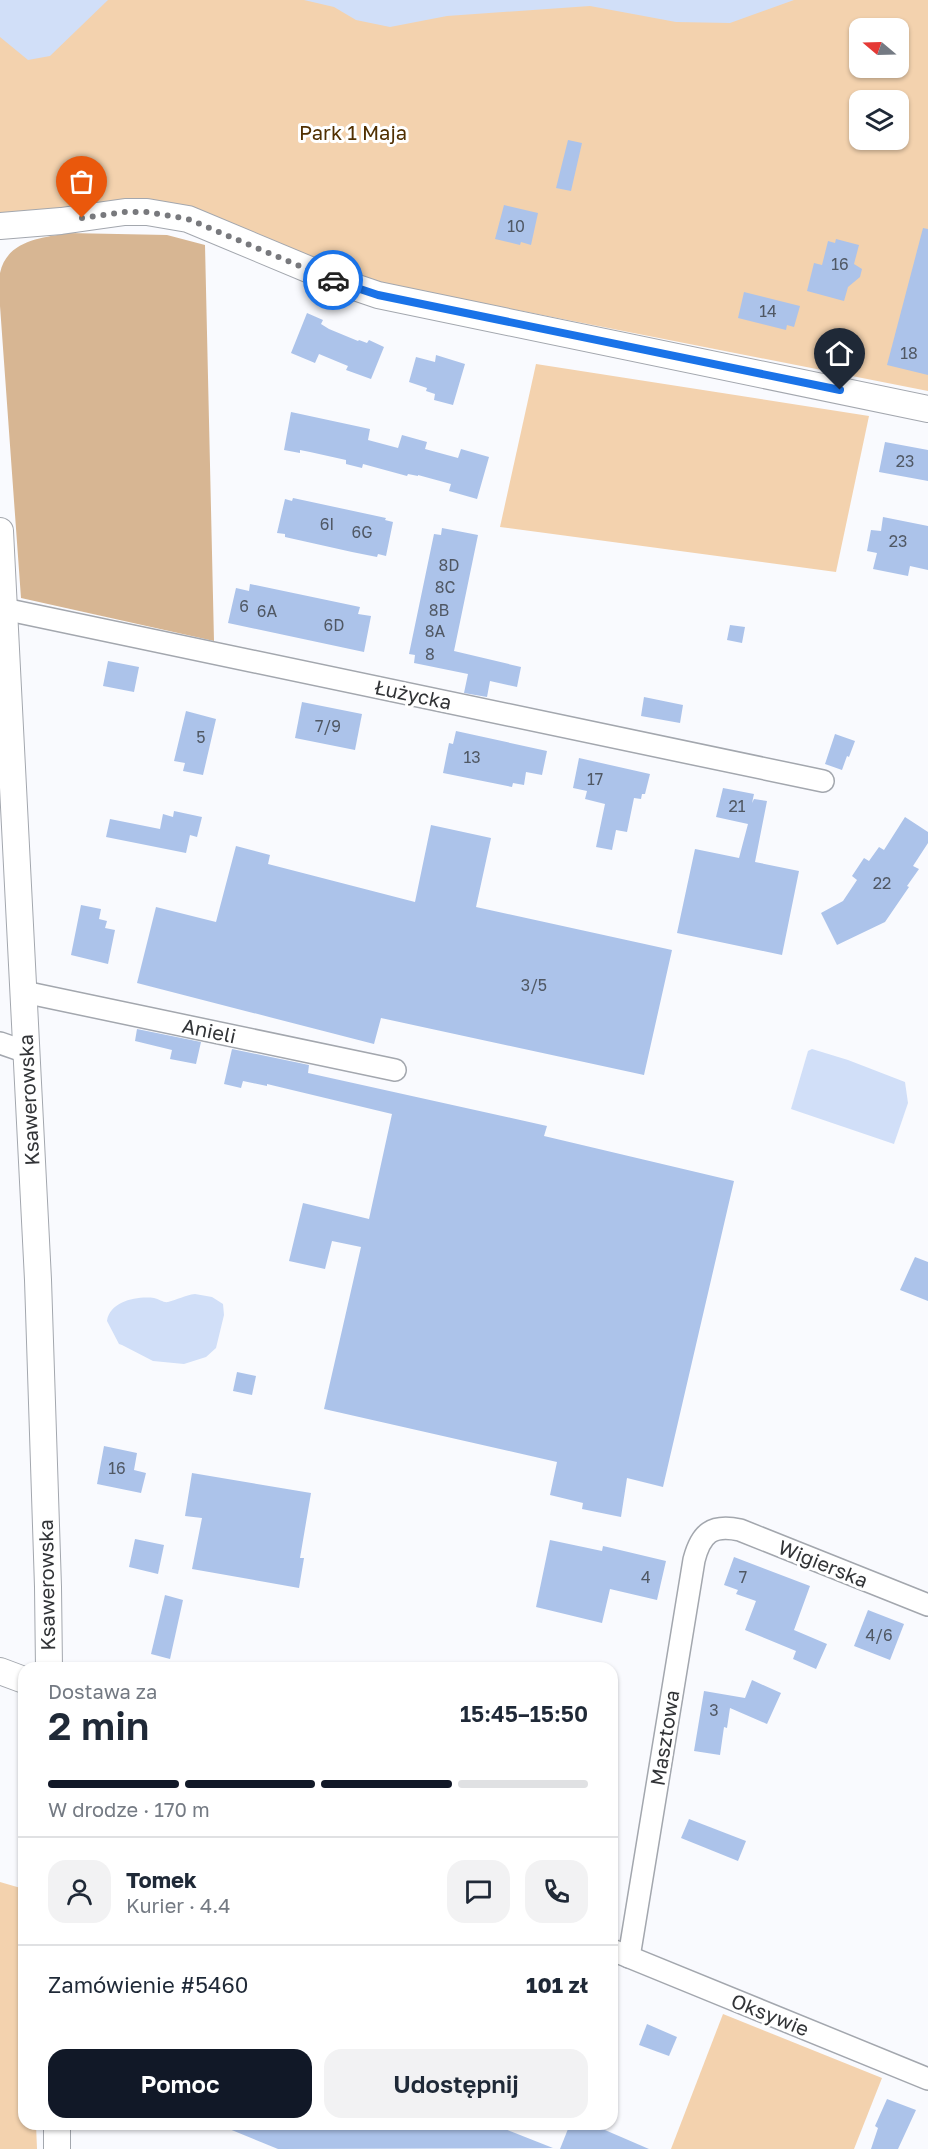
<!DOCTYPE html>
<html lang="pl">
<head>
<meta charset="utf-8">
<style>
  body { margin:0; font-family:"Golos Text",sans-serif; background:#f2f2f3; color:#1f2937; height:100vh; display:flex; flex-direction:column; font-size:22px; white-space:nowrap }
  * { box-sizing:border-box; margin:0 }
  p { font-size:20px; color:#747a83 }
  .icon { flex:none; width:33px; height:33px; fill:none; stroke:currentColor; stroke-width:2; stroke-linecap:round; stroke-linejoin:round }
  .map { position:relative; flex:1; overflow:hidden }
  .details { position:absolute; left:18px; top:1662px; width:600px; height:468px; display:flex; flex-direction:column; background:#fff; border-radius:18px; box-shadow:0 2px 4px #0004 }
  .details>* { flex:none }
  .needle { width:39px; rotate:289deg }
  .tools { position:absolute; left:849px; top:18px; display:grid; gap:12px }
  .tools a { display:grid; place-items:center; width:60px; height:60px; border-radius:12px; background:#fff; box-shadow:0 2px 4px #0004; font-size:30px }
  .pin { position:absolute; display:grid; place-items:center; width:51px; height:51px; color:#fff; margin:-62px -26px; border-radius:50% 50% 50% 0; rotate:-45deg; box-shadow:0 0 6px #0007 }
  .pin .icon { rotate:45deg }
  .courier { position:absolute; display:grid; place-items:center; width:60px; height:60px; margin:-30px; border:4px solid #1a73e8; border-radius:50%; background:#fff; color:#222; box-shadow:0 2px 8px #0007 }
  .head em { font-style:normal; font-weight:600 }
  .head div { display:flex; flex-direction:column-reverse }
  .head { display:flex; align-items:center; justify-content:space-between; height:102px; padding:0 30px }
  h1 { font-size:39px; font-weight:600; line-height:45px }
  .bar { display:grid; grid-template-columns:repeat(4,1fr); gap:9px 6px; align-content:center; height:72px; padding:0 30px }
  .bar i { height:8px; border-radius:4px; background:#e0e1e3 }
  .bar .current { background:#111827 }
  .bar p { grid-column:span 4 }
  .line { display:flex; align-items:center; gap:15px; padding:0 30px; border-top:2px solid #e0e1e3 }
  .line div { flex:1 }
  .round { display:grid; place-items:center; flex:none; width:63px; height:63px; border-radius:18px; background:#f2f2f3 }
  .button { display:flex; gap:12px; margin-top:auto; padding:12px 30px }
  .button a { flex:1; height:69px; border-radius:18px; background:#111827; color:#fff; font-size:24px; font-weight:600; line-height:69px; text-align:center }
  .button a+a { background:#f2f2f3; color:#1f2937 }
  .map>svg:first-child { display:block }
</style>
</head>
<body>
<div class="map">
<svg width="928" height="2149" viewBox="0 0 928 2149">
  <rect width="100%" height="100%" fill="#f9fafe"/>
  <!-- green -->
  <g fill="#f3d2ae" fill-rule="evenodd">
    <path d="M 0,0 L 928,0 L 928,391 L 350,277 L 199,211 L 0,215 ZM 860,28 L 898,28 L 898,68 L 860,68 ZM 860,100 L 898,100 L 898,140 L 860,140 Z"/>
    <path d="M 536,364 L 869,416 L 836,572 L 500,527 Z"/>
    <path d="M 0,1882 L 24,1889 L 24,2124 L 36,2124 L 37,2149 L 0,2149 Z"/>
    <path d="M 723,2014 L 882,2078 L 854,2149 L 671,2149 Z"/>
  </g>
  <!-- forest -->
  <path fill="#d7b693" d="M 68,233 L 167,235 L 205,245 L 214,641 L 21,598 L 0,306 C 0,296 0,283 0,273 C 7,240 42,238 68,233 Z"/>
  <!-- water -->
  <g fill="#d1dff8">
    <path d="M 0,0 L 108,0 L 50,56 L 28,60 L 0,37 Z"/>
    <path d="M 304,0 L 794,0 L 730,23 L 676,22 L 590,6 L 447,16 L 390,27 L 356,20 L 334,7 Z"/>
    <path d="M 812,1049 L 848,1060 L 905,1082 L 908,1103 L 894,1144 L 791,1109 L 808,1051 Z"/>
    <path d="M 195,1294 L 212,1297 L 223,1304 L 224,1315 L 216,1348 L 206,1357 L 184,1364 L 153,1361 L 122,1345 L 119,1344 L 107,1321 C 110,1301 137,1296 154,1298 C 159,1299 164,1303 168,1302 C 177,1300 185,1295 195,1294 Z"/>
  </g>
  <!-- building -->
  <g fill="#acc3ea">
    <path d="M 568,140 L 582,143 L 571,191 L 556,188 Z"/>
    <path d="M 504,205 L 538,213 L 531,245 L 521,242 L 520,245 L 495,239 Z"/>
    <path d="M 923,228 L 928,229 L 928,375 L 887,365 Z"/>
    <path d="M 836,239 L 859,245 L 854,264 L 862,269 L 860,277 L 848,287 L 844,301 L 807,291 L 814,263 L 822,265 L 828,241 L 835,243 Z"/>
    <path d="M 744,292 L 800,306 L 794,327 L 787,325 L 786,330 L 738,318 Z"/>
    <path d="M 307,313 L 323,320 L 321,324 L 329,329 L 358,341 L 359,340 L 367,343 L 369,340 L 384,347 L 371,379 L 346,370 L 348,366 L 319,354 L 315,363 L 291,353 Z"/>
    <path d="M 436,355 L 465,364 L 453,405 L 434,400 L 435,394 L 426,391 L 427,388 L 409,382 L 416,357 L 435,362 Z"/>
    <path d="M 291,412 L 370,429 L 368,440 L 398,448 L 402,435 L 427,442 L 425,449 L 458,458 L 461,449 L 489,457 L 477,499 L 449,491 L 451,484 L 418,475 L 418,476 L 408,474 L 407,476 L 363,464 L 362,468 L 346,464 L 346,460 L 310,452 L 300,450 L 300,453 L 284,450 Z"/>
    <path d="M 885,442 L 928,450 L 928,481 L 879,472 Z"/>
    <path d="M 293,498 L 386,518 L 385,520 L 393,522 L 386,556 L 378,554 L 377,557 L 352,552 L 285,537 L 285,534 L 277,533 L 285,499 L 292,501 Z"/>
    <path d="M 883,517 L 928,526 L 928,570 L 910,566 L 908,576 L 873,569 L 877,553 L 867,551 L 871,530 L 881,531 Z"/>
    <path d="M 442,528 L 478,535 L 454,651 L 521,667 L 517,687 L 490,681 L 487,697 L 464,693 L 468,674 L 414,663 L 415,655 L 409,654 L 434,534 L 441,535 Z"/>
    <path d="M 250,584 L 360,607 L 358,614 L 371,616 L 364,652 L 228,623 L 236,588 L 249,591 Z"/>
    <path d="M 730,625 L 745,627 L 742,643 L 727,640 Z"/>
    <path d="M 108,661 L 139,667 L 134,692 L 103,686 Z"/>
    <path d="M 644,697 L 683,705 L 680,723 L 641,716 Z"/>
    <path d="M 302,702 L 362,714 L 355,750 L 295,738 Z"/>
    <path d="M 186,711 L 216,719 L 203,775 L 183,771 L 185,763 L 174,761 Z"/>
    <path d="M 456,731 L 547,751 L 542,775 L 526,772 L 524,785 L 513,783 L 512,787 L 443,773 L 449,743 L 453,744 Z"/>
    <path d="M 835,734 L 855,741 L 849,757 L 847,756 L 842,770 L 825,764 Z"/>
    <path d="M 579,758 L 650,774 L 645,794 L 642,794 L 641,799 L 634,798 L 627,832 L 616,830 L 612,850 L 596,847 L 605,804 L 585,799 L 587,791 L 573,788 Z"/>
    <path d="M 723,788 L 754,794 L 752,803 L 754,799 L 767,801 L 755,862 L 799,871 L 782,955 L 677,933 L 695,849 L 739,858 L 748,824 L 716,817 Z"/>
    <path d="M 174,811 L 202,817 L 197,837 L 190,835 L 186,853 L 106,837 L 110,819 L 160,829 L 163,814 L 173,817 Z"/>
    <path d="M 905,817 L 928,832 L 928,843 L 913,866 L 919,869 L 907,886 L 909,887 L 885,922 L 837,945 L 821,913 L 843,901 L 857,880 L 852,876 L 864,858 L 869,861 L 879,847 L 884,850 Z"/>
    <path d="M 431,825 L 491,838 L 476,907 L 672,950 L 644,1075 L 381,1018 L 374,1044 L 137,983 L 156,907 L 216,922 L 236,846 L 270,855 L 268,864 L 415,902 Z"/>
    <path d="M 81,905 L 101,909 L 99,919 L 107,921 L 105,928 L 115,930 L 108,964 L 71,955 Z"/>
    <path d="M 137,1029 L 201,1042 L 196,1064 L 170,1059 L 172,1050 L 135,1041 Z"/>
    <path d="M 232,1049 L 309,1065 L 308,1073 L 547,1126 L 544,1136 L 734,1181 L 663,1487 L 627,1478 L 621,1517 L 582,1509 L 583,1503 L 550,1495 L 557,1462 L 324,1409 L 361,1247 L 332,1241 L 325,1269 L 289,1261 L 303,1203 L 369,1219 L 392,1114 L 267,1084 L 267,1086 L 243,1081 L 241,1088 L 224,1084 Z"/>
    <path d="M 915,1257 L 928,1262 L 928,1301 L 900,1290 Z"/>
    <path d="M 237,1372 L 256,1376 L 252,1395 L 233,1391 Z"/>
    <path d="M 104,1446 L 137,1453 L 134,1470 L 146,1473 L 141,1493 L 97,1484 Z"/>
    <path d="M 192,1473 L 311,1493 L 300,1558 L 304,1558 L 299,1588 L 192,1569 L 202,1518 L 185,1516 Z"/>
    <path d="M 135,1539 L 164,1545 L 158,1574 L 129,1567 Z"/>
    <path d="M 550,1540 L 602,1551 L 603,1546 L 666,1561 L 657,1600 L 610,1589 L 602,1623 L 536,1607 Z"/>
    <path d="M 734,1557 L 810,1586 L 794,1630 L 827,1644 L 816,1669 L 793,1659 L 796,1651 L 745,1630 L 756,1601 L 736,1594 L 738,1590 L 724,1585 Z"/>
    <path d="M 165,1595 L 183,1600 L 170,1659 L 151,1654 Z"/>
    <path d="M 868,1610 L 904,1624 L 890,1660 L 854,1646 Z"/>
    <path d="M 752,1680 L 781,1693 L 767,1724 L 730,1708 L 727,1728 L 724,1727 L 720,1755 L 694,1751 L 704,1691 L 745,1698 Z"/>
    <path d="M 689,1819 L 746,1841 L 738,1861 L 681,1838 Z"/>
    <path d="M 647,2024 L 677,2037 L 669,2056 L 639,2045 Z"/>
    <path d="M 887,2099 L 916,2110 L 898,2149 L 871,2149 L 878,2128 L 875,2126 Z"/>
    <path d="M 217,2124 L 492,2124 L 553,2148 L 278,2149 Z"/>
    <path d="M 570,2124 L 591,2124 L 649,2149 L 560,2149 Z"/>
  </g>
  <g fill="none" stroke-linecap="round" stroke-linejoin="round">
    <defs>
      <g id="minor">
        <path d="M 4,609 L 823,781"/>
        <path d="M 24,992 L 395,1070"/>
        <path d="M 0,1043 L 26,1052"/>
        <path d="M 612,1950 L 928,2079"/>
        <path d="M 629,1957 L 694,1560 C 701,1533 712,1524 740,1530 L 928,1605"/>
      </g>
      <g id="tertiary">
        <path d="M 0,226 L 61,221 L 125,212 L 147,212 L 188,219 L 334,280 L 378,295 L 928,409"/>
        <path d="M 0,531 L 38,1280 L 48,1587 L 49,1668"/>
        <path d="M 0,1671 L 24,1680"/>
        <path d="M 57,2124 L 57,2149"/>
      </g>
    </defs>
    <!-- minor casing -->
    <use href="#minor" stroke="#a3a7ae" stroke-width="24"/>
    <!-- tertiary casing -->
    <use href="#tertiary" stroke="#a3a7ae" stroke-width="28"/>
    <!-- minor -->
    <use href="#minor" stroke="#fff" stroke-width="21"/>
    <!-- tertiary -->
    <use href="#tertiary" stroke="#fff" stroke-width="26"/>
  </g>
  <g fill="none" stroke-linecap="round" stroke-linejoin="round">
    <!-- done -->
    <path stroke="#78797d" stroke-width="6" stroke-dasharray="0 10.8" d="M 82,218 L 125,212 L 147,212 L 188,219 L 333,280"/>
    <!-- route -->
    <path stroke="#1a73e8" stroke-width="8" d="M 333,280 L 378,295 L 840,390"/>
  </g>
  <g text-anchor="middle" stroke-width="6" stroke-linejoin="round" paint-order="stroke">
    <!-- number labels -->
    <g font-size="16" fill="#505864">
      <text x="516" y="232">10</text>
      <text x="840" y="270">16</text>
      <text x="768" y="317">14</text>
      <text x="909" y="359">18</text>
      <text x="905" y="467">23</text>
      <text x="327" y="530">6I</text>
      <text x="362" y="538">6G</text>
      <text x="898" y="547">23</text>
      <text x="449" y="571">8D</text>
      <text x="445" y="593">8C</text>
      <text x="244" y="612">6</text>
      <text x="439" y="616">8B</text>
      <text x="267" y="617">6A</text>
      <text x="334" y="631">6D</text>
      <text x="435" y="637">8A</text>
      <text x="430" y="660">8</text>
      <text x="328" y="732">7/9</text>
      <text x="201" y="743">5</text>
      <text x="472" y="763">13</text>
      <text x="595" y="785">17</text>
      <text x="737" y="812">21</text>
      <text x="882" y="889">22</text>
      <text x="534" y="991">3/5</text>
      <text x="117" y="1474">16</text>
      <text x="646" y="1583">4</text>
      <text x="743" y="1583">7</text>
      <text x="879" y="1641">4/6</text>
      <text x="714" y="1716">3</text>
    </g>
    <!-- park labels -->
    <g font-size="20" fill="#513002" stroke="#fff">
      <text x="353" y="140">Park 1 Maja</text>
    </g>
    <!-- street labels -->
    <g font-size="20" fill="#323437" stroke="#fff">
      <text transform="translate(413 695) rotate(12)" y="7">Łużycka</text>
      <text transform="translate(209 1031) rotate(12)" y="7">Anieli</text>
      <text transform="translate(29 1100) rotate(-93)" y="7">Ksawerowska</text>
      <text transform="translate(823 1564) rotate(22)" y="7">Wigierska</text>
      <text transform="translate(47 1585) rotate(-91)" y="7">Ksawerowska</text>
      <text transform="translate(665 1738) rotate(-81)" y="7">Masztowa</text>
      <text transform="translate(770 2015) rotate(22)" y="7">Oksywie</text>
    </g>
  </g>
</svg>
<div class="tools">
<a><svg class="needle" viewBox="-14 -14 28 28"><path d="M0-13l5 13h-10z" fill="#e53935"/><path d="M0 13l5-13h-10z" fill="#747a83"/></svg></a>
<a><svg class="icon" aria-label="layers" viewBox="0 0 24 24"><path d="M12 4l9 5-9 5-9-5zM3 14l9 5 9-5"/></svg></a>
</div>
<div class="pin" style="left:82px;top:218px;background:#ea580c"><svg class="icon" aria-label="bag" viewBox="0 0 24 24"><path d="M5 8h14l-1 12H6zM9 8a3 3 0 0 1 6 0"/></svg></div>
<div class="pin" style="left:840px;top:390px;background:#1f2937"><svg class="icon" aria-label="home" viewBox="0 0 24 24"><path d="M3 11l9-7 9 7M6 9v11h12V9"/></svg></div>
<div class="courier" style="left:333px;top:280px"><svg class="icon" aria-label="car" viewBox="0 0 24 24"><path d="M5 17H2v-5l4-1 3-4h7l3 4 3 1v5h-3M9 17h6M6 11h13"/><circle cx="7" cy="17" r="2"/><circle cx="17" cy="17" r="2"/></svg></div>
<section class="details">
<div class="head"><div><h1>2 min</h1><p>Dostawa za</p></div><em>15:45–15:50</em></div>
<div class="bar"><i class="current"></i><i class="current"></i><i class="current"></i><i></i><p>W drodze · 170 m</p></div>
<div class="line" style="height:108px"><a class="round"><svg class="icon" aria-label="person" viewBox="0 0 24 24"><circle cx="12" cy="8" r="4"/><path d="M4 21q1-7 8-7t8 7"/></svg></a><div><b>Tomek</b><p>Kurier · 4.4</p></div><a class="round"><svg class="icon" aria-label="chat" viewBox="0 0 24 24"><path d="M4 5h16v11H9l-5 4z"/></svg></a><a class="round"><svg class="icon" aria-label="phone" viewBox="0 0 24 24"><path d="M5 4h4l2 5-3 2q2 4 5 5l2-3 5 2v4C11 20 4 13 5 4z"/></svg></a></div>
<div class="line" style="height:78px"><div>Zamówienie #5460</div><b>101 zł</b></div>
<div class="button"><a>Pomoc</a><a>Udostępnij</a></div>
</section>
</div>
</body>
</html>
